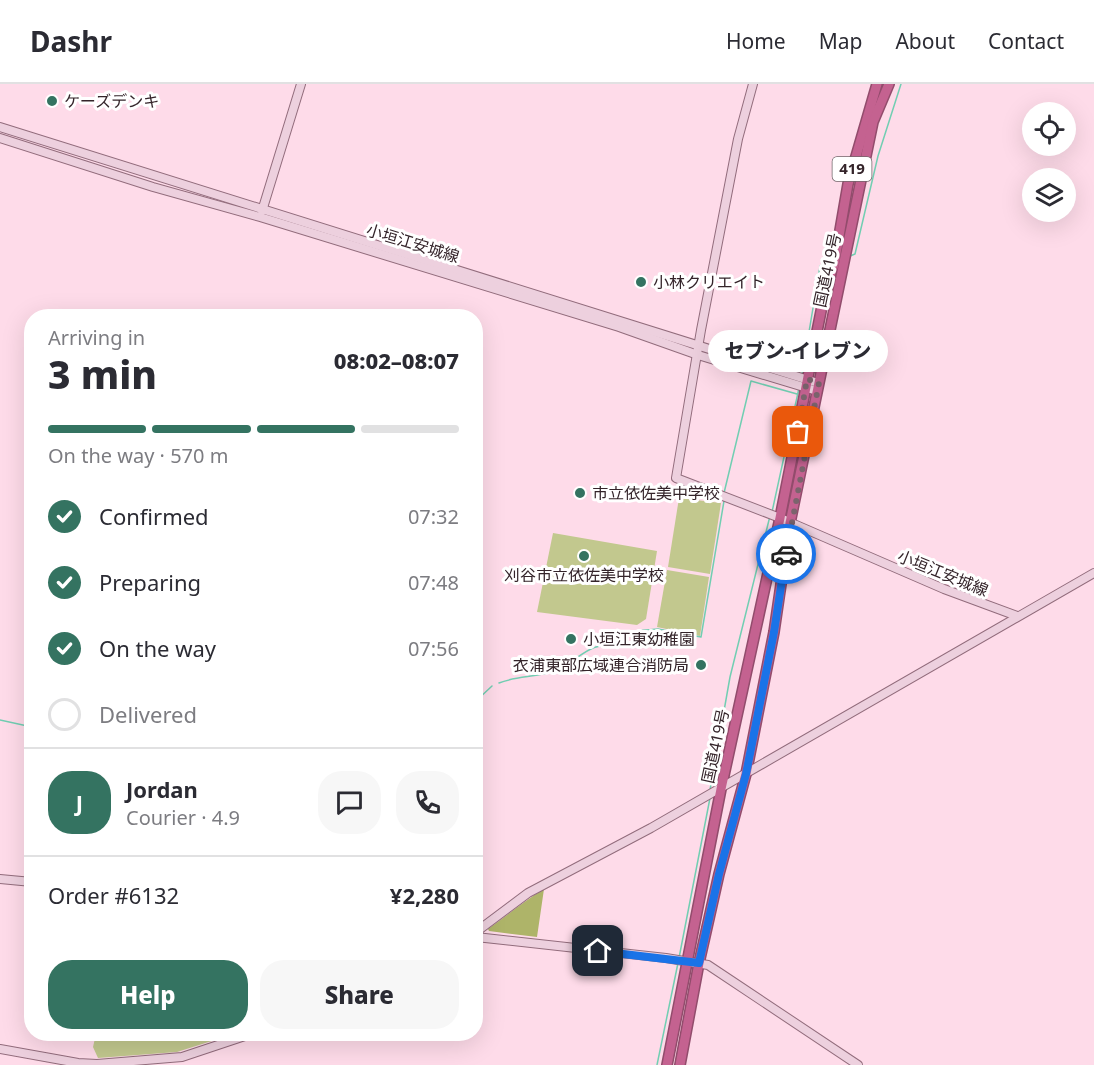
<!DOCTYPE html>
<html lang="en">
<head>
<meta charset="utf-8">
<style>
  body { margin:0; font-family:"Noto Sans","Noto Sans JP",sans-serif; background:#f7f7f7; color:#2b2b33; height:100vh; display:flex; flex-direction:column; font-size:22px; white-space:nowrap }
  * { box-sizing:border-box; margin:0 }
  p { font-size:20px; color:#7c7c81 }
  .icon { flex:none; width:33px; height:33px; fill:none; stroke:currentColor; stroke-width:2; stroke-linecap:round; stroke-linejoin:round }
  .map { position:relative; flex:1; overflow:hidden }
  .drawer { position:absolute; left:24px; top:225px; width:459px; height:732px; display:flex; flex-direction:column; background:#fff; border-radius:24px; box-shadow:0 6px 24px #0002 }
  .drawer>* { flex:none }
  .fabs { position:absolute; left:1022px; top:18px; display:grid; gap:12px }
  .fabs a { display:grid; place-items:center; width:54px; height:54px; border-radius:50%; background:#fff; box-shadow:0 6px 24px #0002; font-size:30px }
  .pin { position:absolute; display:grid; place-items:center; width:51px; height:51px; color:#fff; margin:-26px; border-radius:12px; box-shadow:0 3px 9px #0006 }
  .courier { position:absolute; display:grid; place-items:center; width:60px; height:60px; margin:-30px; border:4px solid #1a73e8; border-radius:50%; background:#fff; color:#222; box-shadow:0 2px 8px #0007 }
  .bubble { position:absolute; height:42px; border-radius:21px; background:#fff; box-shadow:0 6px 24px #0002; font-size:20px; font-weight:800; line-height:42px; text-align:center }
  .headline em { font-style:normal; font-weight:800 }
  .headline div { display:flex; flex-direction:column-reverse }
  .headline { display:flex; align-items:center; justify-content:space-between; height:102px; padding:0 24px }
  h1 { font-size:39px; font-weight:800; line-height:45px }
  .bar { display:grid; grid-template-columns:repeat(4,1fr); gap:9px 6px; align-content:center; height:72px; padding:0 24px }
  .bar i { height:8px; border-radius:4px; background:#e1e1e2 }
  .bar .current { background:#347361 }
  .bar p { grid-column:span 4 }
  .line { display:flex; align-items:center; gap:15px; padding:0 24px; border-top:2px solid #e1e1e2 }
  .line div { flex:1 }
  .round { display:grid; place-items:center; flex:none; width:63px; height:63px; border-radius:24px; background:#f7f7f7 }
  ol { padding:0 24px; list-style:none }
  li { display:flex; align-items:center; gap:18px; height:66px }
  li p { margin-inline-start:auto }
  li .icon { padding:6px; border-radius:50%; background:#347361; color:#fff; stroke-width:4 }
  li:last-child { color:#7c7c81 }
  li i { width:33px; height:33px; border:3px solid #e1e1e2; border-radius:50% }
  .button { display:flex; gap:12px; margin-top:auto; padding:12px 24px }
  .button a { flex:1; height:69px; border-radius:24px; background:#347361; color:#fff; font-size:24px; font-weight:800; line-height:69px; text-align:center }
  .button a+a { background:#f7f7f7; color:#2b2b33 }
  header { display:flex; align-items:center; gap:36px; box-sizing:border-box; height:84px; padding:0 30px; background:#fff; border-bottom:2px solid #e1e1e2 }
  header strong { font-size:28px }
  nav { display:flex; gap:33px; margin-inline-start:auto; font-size:21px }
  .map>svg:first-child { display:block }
</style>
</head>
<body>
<header>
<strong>Dashr</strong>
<nav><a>Home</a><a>Map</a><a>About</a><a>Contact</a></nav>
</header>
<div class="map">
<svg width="1094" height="981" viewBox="0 0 1094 981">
  <rect width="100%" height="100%" fill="#fedbe9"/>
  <!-- green -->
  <g fill="#c2c88e">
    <path d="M 679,414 L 721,419 L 710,490 L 668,483 Z"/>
    <path d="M 553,449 L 657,467 L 646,535 L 637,541 L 537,528 Z"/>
    <path d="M 667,486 L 709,493 L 700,552 L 657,543 Z"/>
    <path d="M 96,950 L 217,950 L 218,955 L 177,968 L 98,974 L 93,963 Z"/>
  </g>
  <!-- forest -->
  <path fill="#aeb469" d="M 544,805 L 537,853 L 489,847 L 488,845 C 507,832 525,816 544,805 Z"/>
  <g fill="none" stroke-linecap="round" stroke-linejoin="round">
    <!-- stream -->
    <g stroke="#71ceb2" stroke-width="1.5">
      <path d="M 850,172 L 855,170 L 878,72 L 901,0"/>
      <path d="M 802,290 L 820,182 L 831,178"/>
      <path d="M 724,409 L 751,297 L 797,310"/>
      <path d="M 772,428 L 799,304"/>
      <path d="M 499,599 C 518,591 541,594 558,585 C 582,574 588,558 617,561 L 635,547 L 658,545 L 701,553 L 724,417"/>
      <path d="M 476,617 L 492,602"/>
      <path d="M 0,636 L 32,643"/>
      <path d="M 710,706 L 730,593 L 770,432"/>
      <path d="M 679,874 L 710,714"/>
      <path d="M 657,981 L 678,879"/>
    </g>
    <defs>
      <g id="secondary">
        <path d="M 753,0 L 738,55 L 701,246 L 676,394 L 780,434 L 944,505 L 1017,532"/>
        <path d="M 0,43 L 818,299"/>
        <path d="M 0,54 L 153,103 L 260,133 L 619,243 L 698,271 L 817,307"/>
        <path d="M 262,127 L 301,0"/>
        <path d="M 0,795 L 32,798"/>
        <path d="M 476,848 L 528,809 L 651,744 L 1094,489"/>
        <path d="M 476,853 L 666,874 L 708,881 L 858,981"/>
        <path d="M 0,965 L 78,979 L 97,980 L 182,973 L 251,950"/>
      </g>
      <g id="highway">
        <path d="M 667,981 L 721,705 L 780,434 L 826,202 L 834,181 L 848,100 L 877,0"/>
        <path d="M 680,981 L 699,879 L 719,790 L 746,690 L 774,548 L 790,439 L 873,38 L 889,0"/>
      </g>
    </defs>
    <!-- secondary casing -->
    <use href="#secondary" stroke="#926c7c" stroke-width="10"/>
    <!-- highway casing -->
    <use href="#highway" stroke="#924c6c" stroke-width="12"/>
    <!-- secondary -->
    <use href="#secondary" stroke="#edd0de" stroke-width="8"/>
    <!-- highway -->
    <use href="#highway" stroke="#c46290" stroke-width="9"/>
  </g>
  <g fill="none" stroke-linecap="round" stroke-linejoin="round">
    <!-- done -->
    <path stroke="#7b646d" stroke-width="6" stroke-dasharray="0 10.8" d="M 786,470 L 819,299 L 807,295 L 798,348"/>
    <!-- route -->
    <path stroke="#1a73e8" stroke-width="8" d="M 598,867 L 699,879 L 719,790 L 746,690 L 774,548 L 786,470"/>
  </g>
  <!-- markers -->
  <g fill="#347361" stroke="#fff" stroke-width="2">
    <circle cx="52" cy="17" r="6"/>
    <circle cx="641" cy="198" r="6"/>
    <circle cx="580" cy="409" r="6"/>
    <circle cx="584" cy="472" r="6"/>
    <circle cx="571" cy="555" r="6"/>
    <circle cx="701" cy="581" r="6"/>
  </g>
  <g text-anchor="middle" stroke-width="6" stroke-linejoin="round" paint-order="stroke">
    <!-- shield labels -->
    <rect fill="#fff" stroke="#71666a" stroke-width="1.5" x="832.5" y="73" width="39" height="24" rx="4.5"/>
    <g font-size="15" font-weight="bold" fill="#34242a">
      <text x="852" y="90">419</text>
    </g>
    <!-- poi labels -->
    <g font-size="16" fill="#34242a" stroke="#fff" text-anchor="start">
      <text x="64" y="23">ケーズデンキ</text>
      <text x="653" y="204">小林クリエイト</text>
      <text x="592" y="415">市立依佐美中学校</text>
      <text x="584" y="497" text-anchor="middle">刈谷市立依佐美中学校</text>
      <text x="583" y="561">小垣江東幼稚園</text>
      <text x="689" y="587" text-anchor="end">衣浦東部広域連合消防局</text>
    </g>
    <!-- street labels -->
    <g font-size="16" fill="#34242a" stroke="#fff">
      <text transform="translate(413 159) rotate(17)" y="6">小垣江安城線</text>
      <text transform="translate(827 186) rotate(-78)" y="6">国道419号</text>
      <text transform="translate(943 489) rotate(22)" y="6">小垣江安城線</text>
      <text transform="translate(715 662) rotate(-78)" y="6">国道419号</text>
    </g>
  </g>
</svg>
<div class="fabs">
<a><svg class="icon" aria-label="locate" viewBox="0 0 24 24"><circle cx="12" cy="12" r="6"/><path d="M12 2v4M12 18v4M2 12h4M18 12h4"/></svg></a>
<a><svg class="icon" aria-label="layers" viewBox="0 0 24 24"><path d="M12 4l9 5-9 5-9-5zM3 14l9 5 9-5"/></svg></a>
</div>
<div class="pin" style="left:798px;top:348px;background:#ea580c"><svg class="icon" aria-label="bag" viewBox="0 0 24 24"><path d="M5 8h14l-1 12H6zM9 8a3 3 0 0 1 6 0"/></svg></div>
<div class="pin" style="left:598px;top:867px;background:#1f2937"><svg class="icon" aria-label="home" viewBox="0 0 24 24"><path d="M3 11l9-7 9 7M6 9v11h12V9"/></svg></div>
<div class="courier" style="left:786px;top:470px"><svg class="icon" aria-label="car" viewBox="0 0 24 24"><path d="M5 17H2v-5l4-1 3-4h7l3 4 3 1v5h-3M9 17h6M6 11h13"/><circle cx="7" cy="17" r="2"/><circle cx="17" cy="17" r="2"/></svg></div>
<div class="bubble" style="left:708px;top:246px;width:180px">セブン-イレブン</div>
<section class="drawer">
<div class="headline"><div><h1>3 min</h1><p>Arriving in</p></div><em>08:02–08:07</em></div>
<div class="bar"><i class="current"></i><i class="current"></i><i class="current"></i><i></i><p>On the way · 570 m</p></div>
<ol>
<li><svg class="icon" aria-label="check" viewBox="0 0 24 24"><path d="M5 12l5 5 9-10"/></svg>Confirmed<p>07:32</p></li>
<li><svg class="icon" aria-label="check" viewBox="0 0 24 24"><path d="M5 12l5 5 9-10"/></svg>Preparing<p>07:48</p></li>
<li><svg class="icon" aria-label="check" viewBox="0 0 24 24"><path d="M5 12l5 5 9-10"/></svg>On the way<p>07:56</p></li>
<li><i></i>Delivered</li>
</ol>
<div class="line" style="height:108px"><b class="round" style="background:#347361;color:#fff">J</b><div><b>Jordan</b><p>Courier · 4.9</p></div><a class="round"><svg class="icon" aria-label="chat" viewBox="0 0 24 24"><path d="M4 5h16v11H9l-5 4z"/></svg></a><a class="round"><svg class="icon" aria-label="phone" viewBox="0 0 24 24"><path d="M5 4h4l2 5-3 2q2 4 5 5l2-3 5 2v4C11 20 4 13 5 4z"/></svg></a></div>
<div class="line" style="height:78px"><div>Order #6132</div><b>¥2,280</b></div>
<div class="button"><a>Help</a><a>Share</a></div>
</section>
</div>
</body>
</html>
